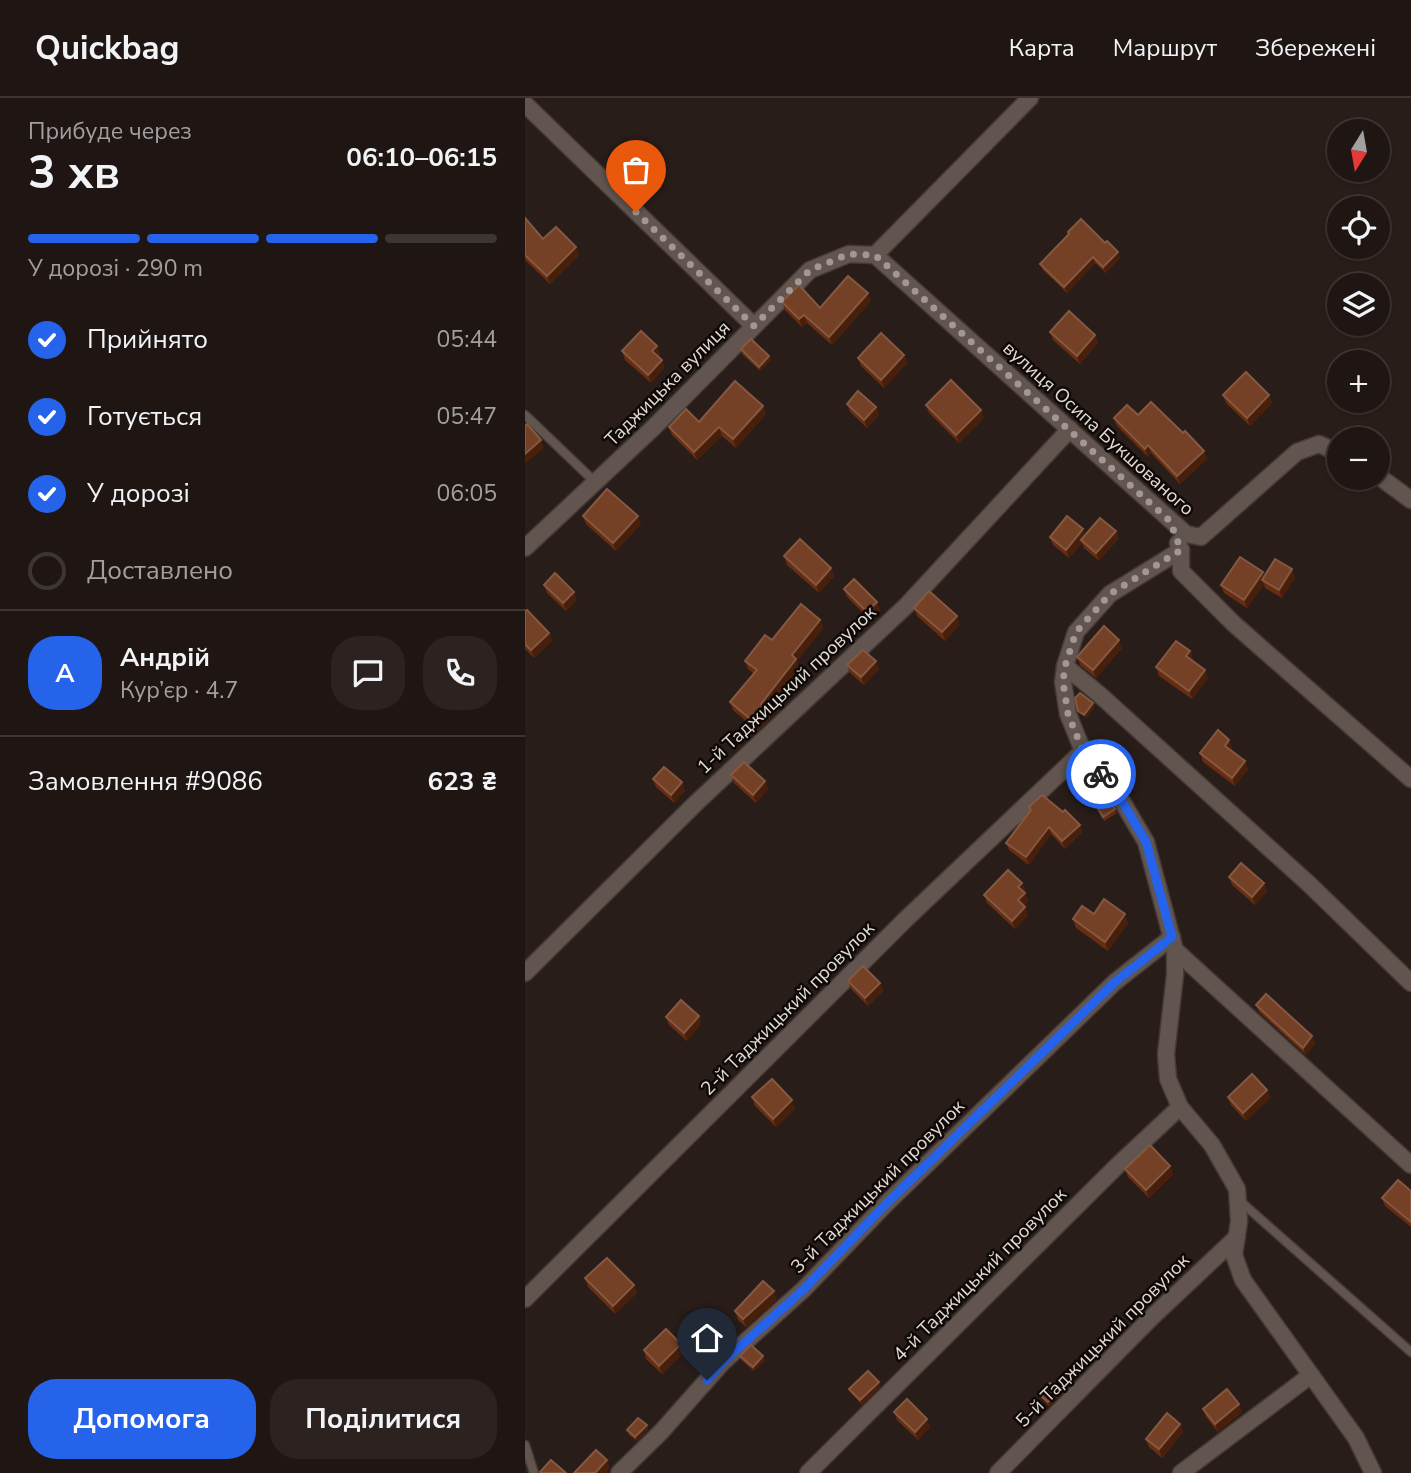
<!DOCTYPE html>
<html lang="uk">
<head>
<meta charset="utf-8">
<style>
  body { margin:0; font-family:"Nunito Sans",sans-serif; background:#2c2321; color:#f1f3f6; height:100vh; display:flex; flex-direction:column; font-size:26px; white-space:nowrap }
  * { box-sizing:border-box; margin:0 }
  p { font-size:23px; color:#a19fa0 }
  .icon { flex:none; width:38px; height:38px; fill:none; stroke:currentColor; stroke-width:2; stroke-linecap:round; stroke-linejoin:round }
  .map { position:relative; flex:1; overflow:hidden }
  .sheet { display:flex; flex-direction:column; background:#1f1613; width:525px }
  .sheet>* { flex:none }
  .needle { width:46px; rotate:191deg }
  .controls { position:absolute; left:802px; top:21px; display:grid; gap:14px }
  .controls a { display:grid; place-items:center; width:63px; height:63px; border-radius:50%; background:#1f1613; box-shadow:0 2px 5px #0004,0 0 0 2px #3c3533; font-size:35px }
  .pin { position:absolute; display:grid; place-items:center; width:60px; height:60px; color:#fff; margin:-72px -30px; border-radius:50% 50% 50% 0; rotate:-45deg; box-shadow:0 0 7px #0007 }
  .pin .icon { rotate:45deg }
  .courier { position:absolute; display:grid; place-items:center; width:70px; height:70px; margin:-35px; border:5px solid #2563eb; border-radius:50%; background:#fff; color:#222; box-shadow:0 2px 9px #0007 }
  .head em { font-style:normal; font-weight:700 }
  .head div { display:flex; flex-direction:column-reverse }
  .head { display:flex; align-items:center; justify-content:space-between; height:119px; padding:0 28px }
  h1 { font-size:46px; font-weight:700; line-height:52px }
  .bar { display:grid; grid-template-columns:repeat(4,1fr); gap:10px 7px; align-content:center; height:84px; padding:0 28px }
  .bar i { height:9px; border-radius:5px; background:#3c3533 }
  .bar .current { background:#2563eb }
  .bar p { grid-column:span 4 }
  .line { display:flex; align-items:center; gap:18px; padding:0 28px; border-top:2px solid #3c3533 }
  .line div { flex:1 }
  .round { display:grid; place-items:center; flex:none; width:74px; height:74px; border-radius:28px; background:#2c2321 }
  ol { padding:0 28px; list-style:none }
  li { display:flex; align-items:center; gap:21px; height:77px }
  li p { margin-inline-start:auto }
  li .icon { padding:7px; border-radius:50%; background:#2563eb; color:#fff; stroke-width:4 }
  li:last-child { color:#a19fa0 }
  li i { width:38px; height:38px; border:4px solid #3c3533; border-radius:50% }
  .cta { display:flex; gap:14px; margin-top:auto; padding:14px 28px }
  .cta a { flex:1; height:80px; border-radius:28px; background:#2563eb; color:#fff; font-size:28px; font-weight:700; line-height:80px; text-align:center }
  .cta a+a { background:#2c2321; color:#f1f3f6 }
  header { display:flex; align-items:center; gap:42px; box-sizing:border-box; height:98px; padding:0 35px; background:#1f1613; border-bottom:2px solid #3c3533 }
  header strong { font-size:33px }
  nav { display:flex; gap:38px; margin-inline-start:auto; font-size:24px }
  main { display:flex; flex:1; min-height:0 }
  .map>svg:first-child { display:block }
</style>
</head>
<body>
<header>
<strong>Quickbag</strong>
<nav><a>Карта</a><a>Маршрут</a><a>Збережені</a></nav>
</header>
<main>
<section class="sheet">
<div class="head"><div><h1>3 хв</h1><p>Прибуде через</p></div><em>06:10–06:15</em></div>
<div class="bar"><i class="current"></i><i class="current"></i><i class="current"></i><i></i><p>У дорозі · 290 m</p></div>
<ol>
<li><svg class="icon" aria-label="check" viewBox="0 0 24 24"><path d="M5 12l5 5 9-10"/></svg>Прийнято<p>05:44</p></li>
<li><svg class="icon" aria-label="check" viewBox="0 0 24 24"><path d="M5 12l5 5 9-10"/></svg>Готується<p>05:47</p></li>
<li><svg class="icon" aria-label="check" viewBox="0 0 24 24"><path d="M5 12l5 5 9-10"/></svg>У дорозі<p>06:05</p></li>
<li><i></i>Доставлено</li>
</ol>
<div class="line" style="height:126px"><b class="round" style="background:#2563eb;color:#fff">А</b><div><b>Андрій</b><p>Кур’єр · 4.7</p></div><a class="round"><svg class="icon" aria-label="chat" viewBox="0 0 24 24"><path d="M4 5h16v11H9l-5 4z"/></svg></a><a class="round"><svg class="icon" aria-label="phone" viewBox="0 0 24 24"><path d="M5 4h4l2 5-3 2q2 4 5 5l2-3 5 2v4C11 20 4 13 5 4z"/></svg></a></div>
<div class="line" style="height:91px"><div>Замовлення #9086</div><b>623 ₴</b></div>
<div class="cta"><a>Допомога</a><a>Поділитися</a></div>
</section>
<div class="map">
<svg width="886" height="1375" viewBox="0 0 886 1375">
  <rect width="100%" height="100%" fill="#291d19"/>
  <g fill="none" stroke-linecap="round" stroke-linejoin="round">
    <defs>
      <g id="service">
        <path d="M 0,317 L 70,384"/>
        <path d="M 715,1103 L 886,1254"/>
        <path d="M 0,1347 L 9,1375"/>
      </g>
      <g id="minor">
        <path d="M 0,6 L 229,228"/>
        <path d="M 350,157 L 661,436 L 676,439 L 772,354 L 794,346 L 814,355"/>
        <path d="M 852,377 L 886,402"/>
        <path d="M 653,445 L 656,452 L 656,473 L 709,526 L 886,681"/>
        <path d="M 0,450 L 127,331 L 285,172 L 324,156 L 350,157 L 505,0"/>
        <path d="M 656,452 L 585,496 L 551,534 L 540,568 L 538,584 L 543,616 L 558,653 L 598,705 L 621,744 L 650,852 L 650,877 L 641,956 L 643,981 L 655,1009 L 687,1047 L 712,1091 L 714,1123 L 709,1157 L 718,1182 L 831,1340 L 848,1375"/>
        <path d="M 540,568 L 575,597 L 785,787 L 886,885"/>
        <path d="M 650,852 L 886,1067"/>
        <path d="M 0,875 L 170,706 L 381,508 L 545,331"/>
        <path d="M 0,1201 L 380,822 L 558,653"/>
        <path d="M 94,1375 L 136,1334 L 198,1264 L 279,1191 L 361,1106 L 590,884 L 647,839"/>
        <path d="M 283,1375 L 594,1066 L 655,1009"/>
        <path d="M 473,1375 L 625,1221 L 712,1139"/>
        <path d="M 656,1375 L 786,1277"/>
      </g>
    </defs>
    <!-- service casing -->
    <use href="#service" stroke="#433a36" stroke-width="11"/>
    <!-- minor casing -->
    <use href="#minor" stroke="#433a36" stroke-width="19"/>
    <!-- service -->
    <use href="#service" stroke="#62544f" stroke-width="8"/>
    <!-- minor -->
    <use href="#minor" stroke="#62544f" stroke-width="16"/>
  </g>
  <!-- wall -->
  <g fill="#662d11">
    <path d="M 0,120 L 18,141 L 54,157 L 25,186 L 0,162 Z"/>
    <path d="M 543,134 L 580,145 L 595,160 L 581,175 L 570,165 L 542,195 L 518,172 L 515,166 L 544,137 Z"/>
    <path d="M 346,203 L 307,247 L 282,225 L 277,229 L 260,212 L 257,204 L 295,210 Z"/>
    <path d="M 525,234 L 570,237 L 573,245 L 555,266 L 528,242 Z"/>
    <path d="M 132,248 L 135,256 L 133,258 L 137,262 L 139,270 L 126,285 L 100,262 L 97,253 Z"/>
    <path d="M 216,251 L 244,258 L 246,262 L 235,273 L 217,256 Z"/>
    <path d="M 379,257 L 382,265 L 359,290 L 336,268 L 333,260 Z"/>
    <path d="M 698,297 L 744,297 L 747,305 L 725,328 L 701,305 Z"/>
    <path d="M 322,306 L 351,309 L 354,317 L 342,330 L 325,314 Z"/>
    <path d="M 401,307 L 459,320 L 434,345 L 404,315 Z"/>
    <path d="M 241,316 L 211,350 L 197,338 L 172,362 L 147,337 L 144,329 L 174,324 Z"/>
    <path d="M 613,317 L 658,335 L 679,353 L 682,361 L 655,386 L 626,355 L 623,359 L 592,328 L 589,320 Z"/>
    <path d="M 58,418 L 116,426 L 91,453 L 61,426 Z"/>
    <path d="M 591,433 L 593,441 L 574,463 L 559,450 L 557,445 L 544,460 L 528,447 L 525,439 Z"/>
    <path d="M 259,458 L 306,470 L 309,478 L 294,495 L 262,467 Z"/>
    <path d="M 738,474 L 739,479 L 770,479 L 757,500 L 740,490 L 739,486 L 722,510 L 699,495 L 696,487 Z"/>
    <path d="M 19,487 L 52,502 L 41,513 L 22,495 Z"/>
    <path d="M 319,491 L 352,504 L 355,512 L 345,522 L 322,499 Z"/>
    <path d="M 389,510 L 435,526 L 420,543 L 392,518 Z"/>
    <path d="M 0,513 L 24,535 L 27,543 L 9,560 L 0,551 Z"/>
    <path d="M 295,522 L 298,530 L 272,563 L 274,569 L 242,611 L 245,620 L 233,633 L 208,612 L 205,604 L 229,576 L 223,571 L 220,563 L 247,542 Z"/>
    <path d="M 597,550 L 571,580 L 555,567 L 552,559 Z"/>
    <path d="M 665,553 L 668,561 L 667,562 L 683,580 L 667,601 L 634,578 L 631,569 Z"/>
    <path d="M 322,567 L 354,571 L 339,587 L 325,575 Z"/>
    <path d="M 704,642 L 707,650 L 706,652 L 720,663 L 723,671 L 710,688 L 678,664 L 675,655 Z"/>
    <path d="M 206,677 L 240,683 L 243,691 L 231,705 L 209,685 Z"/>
    <path d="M 128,681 L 160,693 L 149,705 L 131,689 Z"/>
    <path d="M 569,704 L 590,711 L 592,715 L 579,723 Z"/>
    <path d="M 504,709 L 555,727 L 557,734 L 540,751 L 526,736 L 504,767 L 484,752 L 481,745 L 505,713 Z"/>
    <path d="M 704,779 L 742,793 L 730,807 L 707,787 Z"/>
    <path d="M 497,785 L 500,793 L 499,794 L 503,803 L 499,808 L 503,817 L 490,831 L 462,805 L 459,797 Z"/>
    <path d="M 569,816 L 603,825 L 583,853 L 551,830 L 548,821 Z"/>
    <path d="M 323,883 L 355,885 L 358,893 L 343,908 L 326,891 Z"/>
    <path d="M 731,907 L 790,945 L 781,957 L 734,914 Z"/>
    <path d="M 174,918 L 176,926 L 162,943 L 144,927 L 141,919 Z"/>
    <path d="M 742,992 L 745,1000 L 721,1023 L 706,1007 L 703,999 Z"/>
    <path d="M 227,999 L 270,1011 L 251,1029 L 230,1008 Z"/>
    <path d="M 645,1068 L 648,1076 L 624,1100 L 603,1079 L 600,1071 Z"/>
    <path d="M 886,1093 L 886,1129 L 860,1108 L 857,1100 Z"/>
    <path d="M 60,1180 L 109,1187 L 112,1195 L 90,1216 L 63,1189 Z"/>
    <path d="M 252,1201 L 221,1229 L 213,1222 L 210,1213 Z"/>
    <path d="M 119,1252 L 159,1254 L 137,1276 L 121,1261 Z"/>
    <path d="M 215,1258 L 240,1262 L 229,1273 L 216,1262 Z"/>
    <path d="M 354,1284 L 355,1289 L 337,1307 L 326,1295 L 324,1291 Z"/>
    <path d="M 534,1293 L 535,1297 L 524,1308 L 516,1300 L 514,1296 Z"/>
    <path d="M 678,1311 L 717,1314 L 693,1334 L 681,1319 Z"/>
    <path d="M 369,1314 L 405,1329 L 393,1342 L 372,1322 Z"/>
    <path d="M 655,1326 L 658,1334 L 637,1360 L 624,1349 L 621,1341 Z"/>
    <path d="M 122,1327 L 123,1332 L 112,1343 L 104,1337 L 102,1332 Z"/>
  </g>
  <!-- shaded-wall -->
  <g fill="#481f0b">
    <path d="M 51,149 L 54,157 L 25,186 L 22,178 Z"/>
    <path d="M 593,154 L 595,160 L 581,175 L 578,169 Z"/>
    <path d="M 568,159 L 570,165 L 542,195 L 539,189 Z"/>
    <path d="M 343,195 L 346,203 L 307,247 L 304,239 Z"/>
    <path d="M 279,217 L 282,225 L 277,229 L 274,221 Z"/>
    <path d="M 570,237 L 573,245 L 555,266 L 552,258 Z"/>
    <path d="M 132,248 L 135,256 L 130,261 L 127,253 Z"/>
    <path d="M 379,257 L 382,265 L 359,290 L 356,282 Z"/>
    <path d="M 244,258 L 246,262 L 235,273 L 234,269 Z"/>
    <path d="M 137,262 L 139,270 L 126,285 L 123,277 Z"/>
    <path d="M 744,297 L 747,305 L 725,328 L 722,320 Z"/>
    <path d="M 238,308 L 241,316 L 211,350 L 208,341 Z"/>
    <path d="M 351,309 L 354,317 L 342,330 L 339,322 Z"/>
    <path d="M 456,312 L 459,320 L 434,345 L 431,337 Z"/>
    <path d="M 194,329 L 197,338 L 172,362 L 169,354 Z"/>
    <path d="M 16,342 L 19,350 L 0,366 L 0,356 Z"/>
    <path d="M 623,347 L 626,355 L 623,359 L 620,351 Z"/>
    <path d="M 679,353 L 682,361 L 655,386 L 652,378 Z"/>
    <path d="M 113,418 L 116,426 L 91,453 L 88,445 Z"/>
    <path d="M 558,431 L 561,439 L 556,442 L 557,445 L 544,460 L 541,452 Z"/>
    <path d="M 591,433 L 593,441 L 574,463 L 571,455 Z"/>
    <path d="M 306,470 L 309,478 L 294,495 L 291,487 Z"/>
    <path d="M 767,471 L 770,479 L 757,500 L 754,492 Z"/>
    <path d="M 738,474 L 741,483 L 737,482 L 739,486 L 722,510 L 719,502 Z"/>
    <path d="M 49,494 L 52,502 L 41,513 L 38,505 Z"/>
    <path d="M 352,504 L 355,512 L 345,522 L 342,514 Z"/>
    <path d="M 432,518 L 435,526 L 420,543 L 417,534 Z"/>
    <path d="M 295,522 L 298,530 L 272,563 L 274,569 L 239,614 L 236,606 L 267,557 Z"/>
    <path d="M 24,535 L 27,543 L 9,560 L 6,552 Z"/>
    <path d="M 594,542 L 597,550 L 571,580 L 568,572 Z"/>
    <path d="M 665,553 L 668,561 L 664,566 L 661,558 Z"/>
    <path d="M 351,563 L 354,571 L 339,587 L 336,579 Z"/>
    <path d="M 680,572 L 683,580 L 667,601 L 664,593 Z"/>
    <path d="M 568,605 L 570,609 L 561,621 L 559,617 Z"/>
    <path d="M 242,611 L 245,620 L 233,633 L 230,625 Z"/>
    <path d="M 704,642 L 707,650 L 703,656 L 700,648 Z"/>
    <path d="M 720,663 L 723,671 L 710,688 L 707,680 Z"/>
    <path d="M 240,683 L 243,691 L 231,705 L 228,697 Z"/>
    <path d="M 157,684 L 160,693 L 149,705 L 146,697 Z"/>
    <path d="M 555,727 L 557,734 L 540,751 L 537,743 Z"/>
    <path d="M 524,729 L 526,736 L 504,767 L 501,759 Z"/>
    <path d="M 497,785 L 500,793 L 496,797 L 493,789 Z"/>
    <path d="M 739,785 L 742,793 L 730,807 L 727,799 Z"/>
    <path d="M 500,795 L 503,803 L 496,810 L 493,802 Z"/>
    <path d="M 500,809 L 503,817 L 490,831 L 487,823 Z"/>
    <path d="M 600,816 L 603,825 L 583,853 L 580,844 Z"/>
    <path d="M 355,885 L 358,893 L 343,908 L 340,900 Z"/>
    <path d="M 174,918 L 176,926 L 162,943 L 159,935 Z"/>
    <path d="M 787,938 L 790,945 L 781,957 L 778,950 Z"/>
    <path d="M 742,992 L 745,1000 L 721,1023 L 718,1015 Z"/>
    <path d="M 267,1002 L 270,1011 L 251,1029 L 248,1021 Z"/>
    <path d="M 645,1068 L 648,1076 L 624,1100 L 621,1092 Z"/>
    <path d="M 109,1187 L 112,1195 L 90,1216 L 88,1208 Z"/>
    <path d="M 249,1193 L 252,1201 L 221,1229 L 218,1221 Z"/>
    <path d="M 156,1246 L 159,1254 L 137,1276 L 134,1268 Z"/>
    <path d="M 238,1258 L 240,1262 L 229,1273 L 228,1269 Z"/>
    <path d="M 354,1284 L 355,1289 L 337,1307 L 335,1302 Z"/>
    <path d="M 534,1293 L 535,1297 L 524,1308 L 523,1304 Z"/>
    <path d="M 714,1306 L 717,1314 L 693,1334 L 690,1326 Z"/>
    <path d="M 402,1321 L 405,1329 L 393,1342 L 390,1334 Z"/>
    <path d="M 655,1326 L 658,1334 L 637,1360 L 634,1351 Z"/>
    <path d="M 122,1327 L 123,1332 L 112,1343 L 110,1339 Z"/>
    <path d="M 82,1362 L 85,1370 L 81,1375 L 70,1375 Z"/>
  </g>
  <!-- building -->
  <g fill="#744026" stroke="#855842" stroke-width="2">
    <path d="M 0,120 L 18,141 L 31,129 L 51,149 L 22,178 L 0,157 Z"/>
    <path d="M 556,121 L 580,145 L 582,143 L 593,154 L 578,169 L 568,159 L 539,189 L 515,166 L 544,136 L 543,134 Z"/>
    <path d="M 323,178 L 343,195 L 304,239 L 279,217 L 274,221 L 257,204 L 274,187 L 295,210 Z"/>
    <path d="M 544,213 L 570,237 L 552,258 L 525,234 Z"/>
    <path d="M 116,233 L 132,248 L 127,253 L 137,262 L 123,277 L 97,253 Z"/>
    <path d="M 356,235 L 379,257 L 356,282 L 333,260 Z"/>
    <path d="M 226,241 L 244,258 L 234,269 L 216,251 Z"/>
    <path d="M 721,274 L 744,297 L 722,320 L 698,297 Z"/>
    <path d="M 426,282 L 456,312 L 431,337 L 401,307 Z"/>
    <path d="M 210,283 L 238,308 L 208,341 L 194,329 L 169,354 L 144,329 L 161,311 L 174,324 Z"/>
    <path d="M 333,293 L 351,309 L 339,322 L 322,306 Z"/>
    <path d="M 626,304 L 658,335 L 660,333 L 679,353 L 652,378 L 623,347 L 620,351 L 589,320 L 602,307 L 613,317 Z"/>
    <path d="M 2,326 L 16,342 L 0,356 L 0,328 Z"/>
    <path d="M 82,391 L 113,418 L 88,445 L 58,418 Z"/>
    <path d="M 542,418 L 558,431 L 541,452 L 525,439 Z"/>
    <path d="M 575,420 L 591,433 L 571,455 L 556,442 Z"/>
    <path d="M 275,441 L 306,470 L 291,487 L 259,458 Z"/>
    <path d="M 715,459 L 738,474 L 719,502 L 696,487 Z"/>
    <path d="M 750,461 L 767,471 L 754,492 L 737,482 Z"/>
    <path d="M 30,475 L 49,494 L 38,505 L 19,487 Z"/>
    <path d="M 329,481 L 352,504 L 342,514 L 319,491 Z"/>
    <path d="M 404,493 L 432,518 L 417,534 L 389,510 Z"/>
    <path d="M 276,506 L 295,522 L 267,557 L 271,561 L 236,606 L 242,611 L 230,625 L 205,604 L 232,572 L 220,563 L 240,537 L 247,542 Z"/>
    <path d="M 2,512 L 24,535 L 6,552 L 0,546 L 0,513 Z"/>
    <path d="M 579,528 L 594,542 L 568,572 L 552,559 Z"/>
    <path d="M 651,543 L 665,553 L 661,558 L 680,572 L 664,593 L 631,569 Z"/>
    <path d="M 338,552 L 351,563 L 336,579 L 322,567 Z"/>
    <path d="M 555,595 L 568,605 L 559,617 L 553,613 L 550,600 Z"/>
    <path d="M 693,632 L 704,642 L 700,648 L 720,663 L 707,680 L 675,655 Z"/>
    <path d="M 219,664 L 240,683 L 228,697 L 206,677 Z"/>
    <path d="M 139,669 L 157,684 L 146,697 L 128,681 Z"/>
    <path d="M 517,697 L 538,714 L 540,712 L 555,727 L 537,743 L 524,729 L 501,759 L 481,745 L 506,712 L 504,709 Z"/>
    <path d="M 580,697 L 590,711 L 578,719 L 569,704 Z"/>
    <path d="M 716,765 L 739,785 L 727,799 L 704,779 Z"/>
    <path d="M 483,772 L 497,785 L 493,789 L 500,795 L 493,802 L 500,809 L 487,823 L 459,797 Z"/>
    <path d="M 579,801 L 600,816 L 580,844 L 548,821 L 557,808 L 569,816 Z"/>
    <path d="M 338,868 L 355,885 L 340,900 L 323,883 Z"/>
    <path d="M 741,896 L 787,938 L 778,950 L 731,907 Z"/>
    <path d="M 156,902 L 174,918 L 159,935 L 141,919 Z"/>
    <path d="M 727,976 L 742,992 L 718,1015 L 703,999 Z"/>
    <path d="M 247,981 L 267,1002 L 248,1021 L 227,999 Z"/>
    <path d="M 625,1047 L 645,1068 L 621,1092 L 600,1071 Z"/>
    <path d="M 873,1082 L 886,1093 L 886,1124 L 857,1100 Z"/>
    <path d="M 82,1160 L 109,1187 L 88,1208 L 60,1180 Z"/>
    <path d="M 238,1183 L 249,1193 L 218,1221 L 210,1213 Z"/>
    <path d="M 141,1231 L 156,1246 L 134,1268 L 119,1252 Z"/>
    <path d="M 226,1247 L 238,1258 L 228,1269 L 215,1258 Z"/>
    <path d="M 343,1273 L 354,1284 L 335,1302 L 324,1291 Z"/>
    <path d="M 525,1285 L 534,1293 L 523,1304 L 514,1296 Z"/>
    <path d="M 702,1291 L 714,1306 L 690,1326 L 678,1311 Z"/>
    <path d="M 382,1301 L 402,1321 L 390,1334 L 369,1314 Z"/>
    <path d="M 642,1315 L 655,1326 L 634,1351 L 621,1341 Z"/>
    <path d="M 113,1320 L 122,1327 L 110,1339 L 102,1332 Z"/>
    <path d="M 71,1352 L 82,1362 L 70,1375 L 49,1375 Z"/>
    <path d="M 26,1362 L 41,1375 L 16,1375 L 15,1374 Z"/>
  </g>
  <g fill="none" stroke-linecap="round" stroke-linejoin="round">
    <!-- done -->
    <path stroke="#a19894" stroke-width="7" stroke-dasharray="0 12.6" d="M 111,114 L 229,228 L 285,172 L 324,156 L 350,157 L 645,423 L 656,452 L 585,496 L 551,534 L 540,568 L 538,584 L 543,616 L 558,653 L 576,676"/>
    <!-- route -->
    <path stroke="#2563eb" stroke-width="9" d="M 182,1282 L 198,1264 L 279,1191 L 361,1106 L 590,884 L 647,839 L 621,744 L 598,705 L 576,676"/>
  </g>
  <g text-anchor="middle" stroke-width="5" stroke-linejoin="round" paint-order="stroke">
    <!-- street labels -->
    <g font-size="19" fill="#e2dad6" stroke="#0e0907">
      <text transform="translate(142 285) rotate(-45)" y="7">Таджицька вулиця</text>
      <text transform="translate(574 330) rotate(42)" y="7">вулиця Осипа Букшованого</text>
      <text transform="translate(261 591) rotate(-43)" y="7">1-й Таджицький провулок</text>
      <text transform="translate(262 910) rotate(-45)" y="7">2-й Таджицький провулок</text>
      <text transform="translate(352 1088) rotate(-45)" y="7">3-й Таджицький провулок</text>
      <text transform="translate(454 1176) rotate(-45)" y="7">4-й Таджицький провулок</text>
      <text transform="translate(577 1242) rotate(-45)" y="7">5-й Таджицький провулок</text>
    </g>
  </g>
</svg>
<div class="controls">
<a><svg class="needle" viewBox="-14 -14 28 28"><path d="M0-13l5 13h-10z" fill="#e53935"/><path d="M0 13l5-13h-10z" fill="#a19fa0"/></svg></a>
<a><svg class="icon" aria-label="locate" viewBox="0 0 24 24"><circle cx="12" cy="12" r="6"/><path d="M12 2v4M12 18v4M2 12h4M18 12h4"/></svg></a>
<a><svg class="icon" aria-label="layers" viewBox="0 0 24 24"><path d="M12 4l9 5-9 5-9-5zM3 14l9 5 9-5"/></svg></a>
<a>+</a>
<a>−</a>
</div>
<div class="pin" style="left:111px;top:114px;background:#ea580c"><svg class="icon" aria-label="bag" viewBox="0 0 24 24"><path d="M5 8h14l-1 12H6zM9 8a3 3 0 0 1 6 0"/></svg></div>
<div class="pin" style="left:182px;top:1282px;background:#1f2937"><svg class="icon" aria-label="home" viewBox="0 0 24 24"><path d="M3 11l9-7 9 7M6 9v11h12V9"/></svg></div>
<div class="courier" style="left:576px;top:676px"><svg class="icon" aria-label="bike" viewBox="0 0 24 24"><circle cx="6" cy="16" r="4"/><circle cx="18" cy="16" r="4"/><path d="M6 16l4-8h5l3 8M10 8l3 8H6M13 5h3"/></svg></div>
</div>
</main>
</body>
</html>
